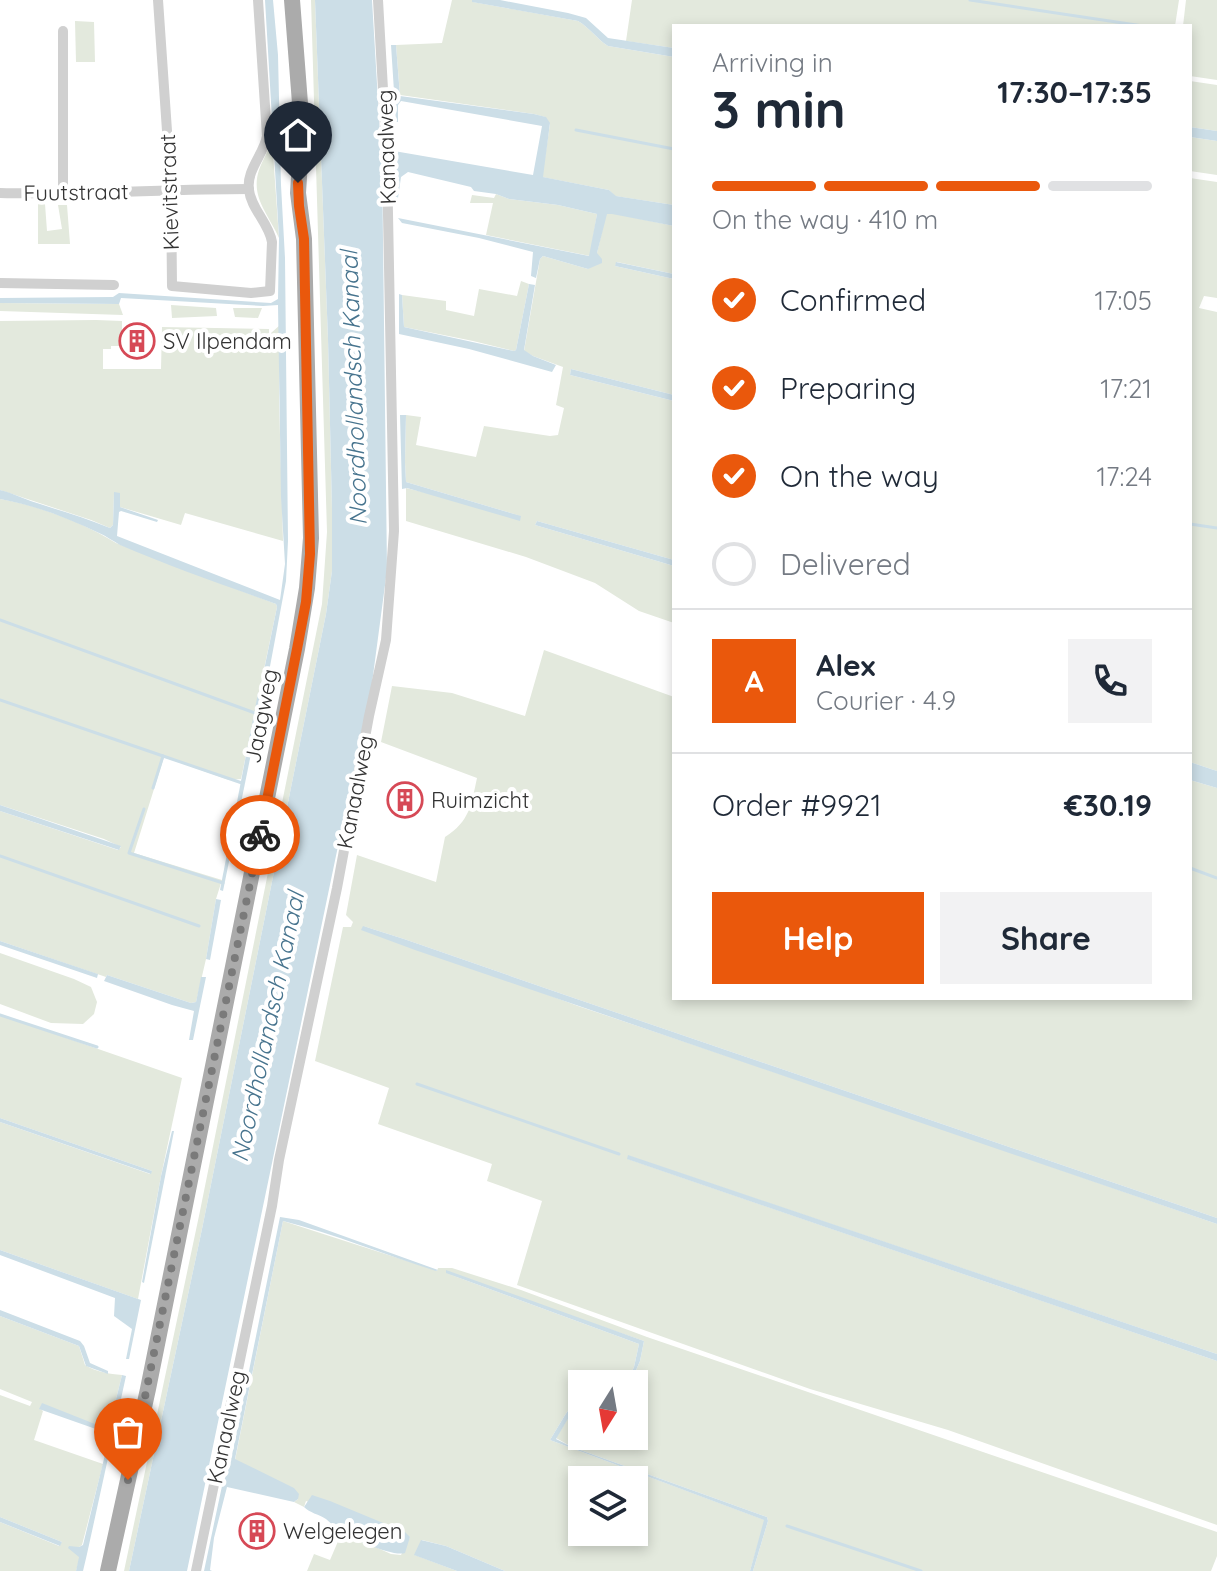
<!DOCTYPE html>
<html lang="en">
<head>
<meta charset="utf-8">
<style>
  body { margin:0; font-family:Quicksand,sans-serif; background:#f2f2f3; color:#1f2937; height:100vh; display:flex; flex-direction:column; font-size:30px; white-space:nowrap }
  * { box-sizing:border-box; margin:0 }
  p { font-size:26px; color:#747a83 }
  .icon { flex:none; width:44px; height:44px; fill:none; stroke:currentColor; stroke-width:2; stroke-linecap:round; stroke-linejoin:round }
  .map { position:relative; flex:1; overflow:hidden }
  .drawer { position:absolute; left:672px; top:24px; width:520px; height:976px; display:flex; flex-direction:column; background:#fff; border-radius:0px; box-shadow:0 4px 12px #0003 }
  .drawer>* { flex:none }
  .needle { width:52px; rotate:191deg }
  .controls { position:absolute; left:568px; top:1370px; display:grid; gap:16px }
  .controls a { display:grid; place-items:center; width:80px; height:80px; border-radius:0px; background:#fff; box-shadow:0 4px 12px #0003; font-size:40px }
  .pin { position:absolute; display:grid; place-items:center; width:68px; height:68px; color:#fff; margin:-82px -34px; border-radius:50% 50% 50% 0; rotate:-45deg; box-shadow:0 0 8px #0007 }
  .pin .icon { rotate:45deg }
  .courier { position:absolute; display:grid; place-items:center; width:80px; height:80px; margin:-40px; border:6px solid #ea580c; border-radius:50%; background:#fff; color:#222; box-shadow:0 2px 10px #0007 }
  .overview em { font-style:normal; font-weight:700 }
  .overview div { display:flex; flex-direction:column-reverse }
  .overview { display:flex; align-items:center; justify-content:space-between; height:136px; padding:0 40px }
  h1 { font-size:52px; font-weight:700; line-height:60px }
  .bar { display:grid; grid-template-columns:repeat(4,1fr); gap:12px 8px; align-content:center; height:96px; padding:0 40px }
  .bar i { height:10px; border-radius:6px; background:#e0e1e3 }
  .bar .current { background:#ea580c }
  .bar p { grid-column:span 4 }
  .line { display:flex; align-items:center; gap:20px; padding:0 40px; border-top:2px solid #e0e1e3 }
  .line div { flex:1 }
  .round { display:grid; place-items:center; flex:none; width:84px; height:84px; border-radius:0px; background:#f2f2f3 }
  ol { padding:0 40px; list-style:none }
  li { display:flex; align-items:center; gap:24px; height:88px }
  li p { margin-inline-start:auto }
  li .icon { padding:8px; border-radius:50%; background:#ea580c; color:#fff; stroke-width:4 }
  li:last-child { color:#747a83 }
  li i { width:44px; height:44px; border:4px solid #e0e1e3; border-radius:50% }
  .button { display:flex; gap:16px; margin-top:auto; padding:16px 40px }
  .button a { flex:1; height:92px; border-radius:0px; background:#ea580c; color:#fff; font-size:32px; font-weight:700; line-height:92px; text-align:center }
  .button a+a { background:#f2f2f3; color:#1f2937 }
  .map>svg:first-child { display:block }
</style>
</head>
<body>
<div class="map">
<svg width="1217" height="1571" viewBox="0 0 1217 1571">
  <rect width="100%" height="100%" fill="#fff"/>
  <!-- green -->
  <g fill="#e3e9dd" fill-rule="evenodd">
    <path d="M 311,0 L 315,0 L 328,339 L 332,510 L 332,571 L 326,614 L 202,1229 L 129,1571 L 124,1571 L 200,1211 L 322,604 L 327,532 Z"/>
    <path d="M 452,0 L 472,0 L 473,2 L 578,21 C 590,28 597,39 608,46 L 674,57 L 674,205 L 615,196 L 609,190 L 542,177 L 550,124 L 545,117 L 534,114 L 400,95 L 396,45 L 442,43 Z"/>
    <path d="M 632,0 L 1179,0 L 1175,26 L 674,26 L 674,48 L 626,41 Z"/>
    <path d="M 1186,0 L 1217,0 L 1217,80 L 1190,76 L 1190,26 L 1183,26 Z"/>
    <path d="M 75,21 L 94,22 L 95,62 L 76,62 Z"/>
    <path d="M 1190,81 L 1217,85 L 1217,131 L 1190,127 Z"/>
    <path d="M 1190,137 L 1217,141 L 1217,175 L 1190,171 Z"/>
    <path d="M 272,139 L 279,238 C 269,215 250,197 259,170 C 263,159 269,150 272,139 Z"/>
    <path d="M 1190,178 L 1217,182 L 1217,298 L 1204,296 L 1199,308 L 1217,312 L 1217,771 L 1190,762 Z"/>
    <path d="M 496,194 L 509,199 L 558,205 L 597,214 L 590,256 L 486,235 L 493,203 L 470,203 L 472,195 L 494,198 Z"/>
    <path d="M 38,202 L 45,204 L 47,231 L 62,229 L 58,205 L 67,205 L 70,244 L 38,244 Z"/>
    <path d="M 612,213 L 674,226 L 674,274 L 617,262 L 615,266 L 674,279 L 674,395 L 571,369 L 570,375 L 674,401 L 674,560 L 537,521 L 535,525 L 674,566 L 674,623 L 639,611 L 595,583 L 526,557 L 406,521 L 406,488 L 521,516 L 406,482 L 405,462 L 406,415 L 421,417 L 416,445 L 476,457 L 484,426 L 550,436 L 558,435 L 564,408 L 556,405 L 563,367 L 533,356 L 524,351 L 540,259 L 543,256 L 588,269 L 597,253 L 606,214 Z"/>
    <path d="M 521,281 L 529,284 L 516,350 L 514,351 L 473,341 L 404,327 L 402,295 L 446,301 L 446,310 L 474,316 L 479,289 L 517,296 Z"/>
    <path d="M 0,303 L 119,304 L 123,315 L 0,311 Z"/>
    <path d="M 171,305 L 216,308 L 217,316 L 172,318 Z"/>
    <path d="M 233,308 L 262,308 L 258,318 L 235,317 Z"/>
    <path d="M 96,320 L 122,321 L 122,346 L 111,346 L 111,349 L 103,349 L 103,369 L 161,369 L 162,327 L 269,329 L 269,339 L 272,337 L 271,333 L 280,325 L 279,400 L 283,541 L 185,513 L 181,525 L 120,507 L 120,493 L 114,493 L 113,525 L 110,528 L 91,520 L 0,490 L 0,321 Z"/>
    <path d="M 0,499 C 38,505 84,523 116,543 L 276,604 L 277,607 L 241,779 L 229,780 L 164,757 L 134,853 L 222,880 L 216,899 L 206,959 L 196,1002 L 191,1003 L 107,975 L 106,977 L 0,941 L 0,811 L 118,850 L 121,847 L 104,839 L 0,805 Z"/>
    <path d="M 544,650 L 674,697 L 674,998 L 1190,998 L 1190,780 L 1217,788 L 1217,1218 L 568,996 L 404,939 L 363,926 L 578,1006 L 902,1115 L 1217,1224 L 1217,1354 L 629,1156 L 628,1159 L 1217,1361 L 1217,1525 L 948,1430 L 810,1389 L 517,1285 L 542,1201 L 487,1181 L 492,1164 L 378,1124 L 389,1088 L 315,1061 L 343,927 L 351,927 L 353,922 L 346,915 L 357,855 L 436,882 L 445,837 C 470,821 471,805 477,778 L 381,742 L 392,686 L 452,693 L 525,716 Z"/>
    <path d="M 0,953 L 74,979 L 91,987 L 97,1002 L 94,1014 L 83,1024 L 51,1023 L 0,1004 Z"/>
    <path d="M 0,1015 L 182,1078 L 161,1176 L 138,1299 L 0,1250 L 0,1122 L 150,1174 L 152,1171 L 0,1118 Z"/>
    <path d="M 283,1221 L 435,1270 L 437,1271 L 438,1268 L 452,1268 L 521,1290 L 647,1337 L 1217,1532 L 1217,1556 L 1211,1571 L 753,1571 L 768,1521 L 767,1517 L 572,1447 L 556,1438 L 582,1395 L 582,1436 L 634,1436 L 634,1384 L 630,1384 L 640,1361 L 644,1341 L 446,1273 L 639,1344 L 634,1367 L 626,1384 L 582,1384 L 582,1391 L 565,1415 L 550,1440 L 765,1520 L 750,1571 L 505,1571 L 446,1546 L 422,1540 L 415,1555 L 457,1571 L 307,1571 L 314,1554 L 330,1560 L 342,1532 L 391,1554 L 401,1555 L 410,1537 L 306,1501 L 304,1507 L 294,1502 L 298,1499 L 235,1460 ZM 582,1480 L 634,1480 L 634,1532 L 582,1532 Z"/>
    <path d="M 0,1316 L 79,1346 L 85,1365 C 97,1372 109,1374 122,1375 L 109,1427 L 105,1428 L 40,1409 L 43,1411 L 34,1440 L 103,1464 L 82,1545 L 79,1547 L 80,1557 L 76,1571 L 0,1571 L 0,1522 L 59,1546 L 62,1542 L 0,1517 L 0,1395 L 30,1406 L 32,1402 L 0,1389 Z"/>
  </g>
  <!-- water -->
  <g fill="#ccdee7">
    <path d="M 265,0 L 273,0 L 278,55 L 281,185 L 285,258 L 288,541 L 286,581 L 268,677 L 263,675 L 277,607 L 276,604 C 224,585 171,567 120,545 C 113,541 106,536 99,533 C 68,518 34,505 0,499 L 0,490 C 13,493 24,499 37,503 C 61,511 86,518 110,528 L 113,525 L 114,492 L 120,493 L 120,507 L 158,520 L 157,522 L 121,511 L 119,512 L 117,536 L 280,600 L 285,564 L 281,497 L 278,305 L 263,306 L 121,298 L 119,304 L 0,303 L 0,298 L 113,297 L 119,293 L 271,303 L 278,299 L 279,238 Z"/>
    <path d="M 315,0 L 372,0 L 381,151 L 394,151 L 533,175 L 542,126 L 401,101 L 398,105 L 398,122 L 396,122 L 391,45 L 396,45 L 400,96 L 534,114 L 546,117 L 550,123 L 543,177 L 609,190 L 616,196 L 674,205 L 674,226 L 612,214 L 607,214 L 597,253 L 602,259 L 602,263 L 588,269 L 543,256 L 540,259 L 536,278 L 531,276 L 533,252 L 479,238 L 402,223 L 398,218 L 589,256 L 597,214 L 558,205 L 509,199 L 496,194 L 474,191 L 471,187 L 408,172 L 401,177 L 398,198 L 394,197 L 393,158 L 382,158 L 387,570 L 372,683 L 187,1571 L 129,1571 L 202,1229 L 326,614 L 332,571 L 332,510 L 328,339 Z"/>
    <path d="M 472,0 L 500,0 L 568,13 L 586,18 L 608,38 L 674,48 L 674,57 L 608,46 C 597,39 590,28 578,21 L 472,2 Z"/>
    <path d="M 1190,127 L 1217,131 L 1217,141 L 1190,137 Z"/>
    <path d="M 616,262 L 674,274 L 674,279 L 615,266 Z"/>
    <path d="M 529,284 L 535,285 L 524,350 L 533,356 L 556,365 L 552,372 L 469,349 L 399,334 L 399,294 L 402,295 L 404,327 L 514,351 L 516,350 Z"/>
    <path d="M 571,369 L 674,395 L 674,401 L 570,375 Z"/>
    <path d="M 400,415 L 406,415 L 405,462 L 406,482 L 521,516 L 520,521 L 407,488 L 402,489 Z"/>
    <path d="M 537,521 L 674,560 L 674,566 L 535,525 Z"/>
    <path d="M 258,693 L 263,695 L 223,891 L 220,890 Z"/>
    <path d="M 1190,762 L 1217,771 L 1217,788 L 1190,780 Z"/>
    <path d="M 0,805 L 121,846 L 119,850 L 0,811 Z"/>
    <path d="M 216,899 L 221,900 L 210,960 L 206,959 Z"/>
    <path d="M 363,926 L 404,939 L 568,996 L 1217,1218 L 1217,1224 L 415,950 L 361,930 Z"/>
    <path d="M 0,941 L 98,974 L 97,978 L 0,945 Z"/>
    <path d="M 107,975 L 191,1003 L 196,1002 L 201,977 L 206,977 L 193,1040 L 189,1040 L 194,1011 L 172,1005 L 104,981 Z"/>
    <path d="M 0,1118 L 152,1171 L 151,1174 L 0,1122 Z"/>
    <path d="M 172,1131 L 174,1131 L 144,1283 L 142,1282 L 161,1176 Z"/>
    <path d="M 628,1155 L 1217,1354 L 1217,1361 L 627,1159 Z"/>
    <path d="M 280,1217 L 299,1220 L 438,1270 L 436,1271 C 385,1255 335,1234 283,1221 L 235,1459 L 294,1488 L 299,1494 L 298,1499 L 294,1502 L 227,1487 L 214,1538 L 210,1570 L 212,1571 L 204,1571 L 222,1486 L 230,1465 Z"/>
    <path d="M 0,1250 L 141,1300 L 129,1359 L 126,1359 L 132,1329 L 114,1316 L 115,1298 L 0,1255 Z"/>
    <path d="M 446,1270 L 644,1341 L 640,1361 L 630,1384 L 626,1384 L 634,1367 L 639,1344 L 446,1273 Z"/>
    <path d="M 0,1310 L 80,1341 L 84,1346 L 90,1363 L 108,1371 L 108,1374 L 86,1366 L 79,1346 L 0,1316 Z"/>
    <path d="M 122,1375 L 126,1376 L 87,1554 L 83,1571 L 76,1571 L 79,1557 L 68,1548 L 69,1546 L 79,1547 L 83,1545 L 110,1434 L 39,1409 L 42,1403 L 105,1428 L 109,1427 Z"/>
    <path d="M 582,1391 L 582,1395 L 556,1439 L 572,1447 L 767,1517 L 768,1521 L 753,1571 L 750,1571 L 764,1520 L 550,1440 L 565,1415 Z"/>
    <path d="M 312,1495 L 330,1501 L 405,1532 L 410,1537 L 405,1553 C 393,1557 352,1539 340,1531 C 335,1528 331,1523 326,1519 C 318,1514 310,1513 304,1507 Z"/>
    <path d="M 0,1517 L 62,1542 L 60,1546 L 0,1522 Z"/>
    <path d="M 421,1540 L 446,1546 L 505,1571 L 457,1571 L 414,1555 Z"/>
  </g>
  <g fill="none" stroke-linecap="round" stroke-linejoin="round">
    <!-- stream -->
    <g stroke="#ccdee7" stroke-width="3">
      <path d="M 970,0 L 1143,26"/>
      <path d="M 576,130 L 674,149"/>
      <path d="M 1190,524 L 1217,528"/>
      <path d="M 0,620 L 255,713"/>
      <path d="M 0,700 L 163,756 L 153,788"/>
      <path d="M 163,756 L 242,783"/>
      <path d="M 144,809 L 129,853 L 223,883"/>
      <path d="M 0,856 L 199,926"/>
      <path d="M 1190,868 L 1217,878"/>
      <path d="M 0,1015 L 97,1047"/>
      <path d="M 417,1084 L 619,1154"/>
      <path d="M 787,1526 L 921,1571"/>
    </g>
    <!-- minor -->
    <g stroke="#d0d0d0" stroke-width="10">
      <path d="M 158,0 L 171,189 L 172,286 L 251,293 L 270,291 L 272,242 C 269,223 251,209 249,190 C 246,170 264,154 267,136 L 258,0"/>
      <path d="M 0,193 C 83,195 166,189 249,189"/>
      <path d="M 63,194 L 63,31"/>
      <path d="M 0,283 L 114,285"/>
      <path d="M 196,1571 L 272,1206 L 279,1160 L 337,888 L 369,716 L 386,640 L 394,531 L 387,161 L 378,0"/>
    </g>
    <!-- primary -->
    <path stroke="#ababab" stroke-width="16" d="M 108,1571 L 148,1389 L 297,649 L 307,588 L 311,538 L 304,239 L 298,193 L 302,129 L 292,0"/>
  </g>
  <g fill="none" stroke-linecap="round" stroke-linejoin="round">
    <!-- done -->
    <path stroke="#7a7a7a" stroke-width="8" stroke-dasharray="0 14.4" d="M 128,1480 L 260,835"/>
    <!-- route -->
    <path stroke="#ea580c" stroke-width="10" d="M 260,835 L 297,649 L 306,602 L 310,554 L 304,239 L 299,206 L 298,183"/>
  </g>
  <!-- icons -->
  <defs>
    <symbol id="building-ring" viewBox="-11 -11 22 22"><circle r="9.5" fill="#fff" stroke="#d64956" stroke-width="1.5"/><path d="M-4-6H4V6H1V3H-1V6H-4ZM-2.5-4.3h1.7v1.8h-1.7ZM.8-4.3h1.7v1.8H.8ZM-2.5-1h1.7V.8h-1.7ZM.8-1h1.7V.8H.8Z" fill="#d64956"/></symbol>
  </defs>
  <g fill-rule="evenodd">
    <use href="#building-ring" x="117" y="321" width="40" height="40"/>
    <use href="#building-ring" x="385" y="780" width="40" height="40"/>
    <use href="#building-ring" x="237" y="1511" width="40" height="40"/>
  </g>
  <g text-anchor="middle" stroke-width="8" stroke-linejoin="round" paint-order="stroke">
    <!-- street labels -->
    <g font-size="22" fill="#333" stroke="#fff">
      <text transform="translate(386 147) rotate(-92)" y="8">Kanaalweg</text>
      <text transform="translate(76 192) rotate(-1)" y="8">Fuutstraat</text>
      <text transform="translate(169 192) rotate(-92)" y="8">Kievitstraat</text>
      <text transform="translate(261 716) rotate(-79)" y="8">Jaagweg</text>
      <text transform="translate(355 792) rotate(-79)" y="8">Kanaalweg</text>
      <text transform="translate(226 1427) rotate(-78)" y="8">Kanaalweg</text>
    </g>
    <!-- poi labels -->
    <g font-size="22" fill="#333" stroke="#fff" text-anchor="start">
      <text x="163" y="349">SV Ilpendam</text>
      <text x="431" y="808">Ruimzicht</text>
      <text x="283" y="1539">Welgelegen</text>
    </g>
    <!-- water labels -->
    <g font-size="24" font-style="italic" fill="#47748e" stroke="#fff">
      <text transform="translate(354 388) rotate(-92)" y="8">Noordhollandsch Kanaal</text>
      <text transform="translate(268 1027) rotate(-78)" y="8">Noordhollandsch Kanaal</text>
    </g>
  </g>
</svg>
<div class="controls">
<a><svg class="needle" viewBox="-14 -14 28 28"><path d="M0-13l5 13h-10z" fill="#e53935"/><path d="M0 13l5-13h-10z" fill="#747a83"/></svg></a>
<a><svg class="icon" aria-label="layers" viewBox="0 0 24 24"><path d="M12 4l9 5-9 5-9-5zM3 14l9 5 9-5"/></svg></a>
</div>
<div class="pin" style="left:128px;top:1480px;background:#ea580c"><svg class="icon" aria-label="bag" viewBox="0 0 24 24"><path d="M5 8h14l-1 12H6zM9 8a3 3 0 0 1 6 0"/></svg></div>
<div class="pin" style="left:298px;top:183px;background:#1f2937"><svg class="icon" aria-label="home" viewBox="0 0 24 24"><path d="M3 11l9-7 9 7M6 9v11h12V9"/></svg></div>
<div class="courier" style="left:260px;top:835px"><svg class="icon" aria-label="bike" viewBox="0 0 24 24"><circle cx="6" cy="16" r="4"/><circle cx="18" cy="16" r="4"/><path d="M6 16l4-8h5l3 8M10 8l3 8H6M13 5h3"/></svg></div>
<section class="drawer">
<div class="overview"><div><h1>3 min</h1><p>Arriving in</p></div><em>17:30–17:35</em></div>
<div class="bar"><i class="current"></i><i class="current"></i><i class="current"></i><i></i><p>On the way · 410 m</p></div>
<ol>
<li><svg class="icon" aria-label="check" viewBox="0 0 24 24"><path d="M5 12l5 5 9-10"/></svg>Confirmed<p>17:05</p></li>
<li><svg class="icon" aria-label="check" viewBox="0 0 24 24"><path d="M5 12l5 5 9-10"/></svg>Preparing<p>17:21</p></li>
<li><svg class="icon" aria-label="check" viewBox="0 0 24 24"><path d="M5 12l5 5 9-10"/></svg>On the way<p>17:24</p></li>
<li><i></i>Delivered</li>
</ol>
<div class="line" style="height:144px"><b class="round" style="background:#ea580c;color:#fff">A</b><div><b>Alex</b><p>Courier · 4.9</p></div><a class="round"><svg class="icon" aria-label="phone" viewBox="0 0 24 24"><path d="M5 4h4l2 5-3 2q2 4 5 5l2-3 5 2v4C11 20 4 13 5 4z"/></svg></a></div>
<div class="line" style="height:104px"><div>Order #9921</div><b>€30.19</b></div>
<div class="button"><a>Help</a><a>Share</a></div>
</section>
</div>
</body>
</html>
